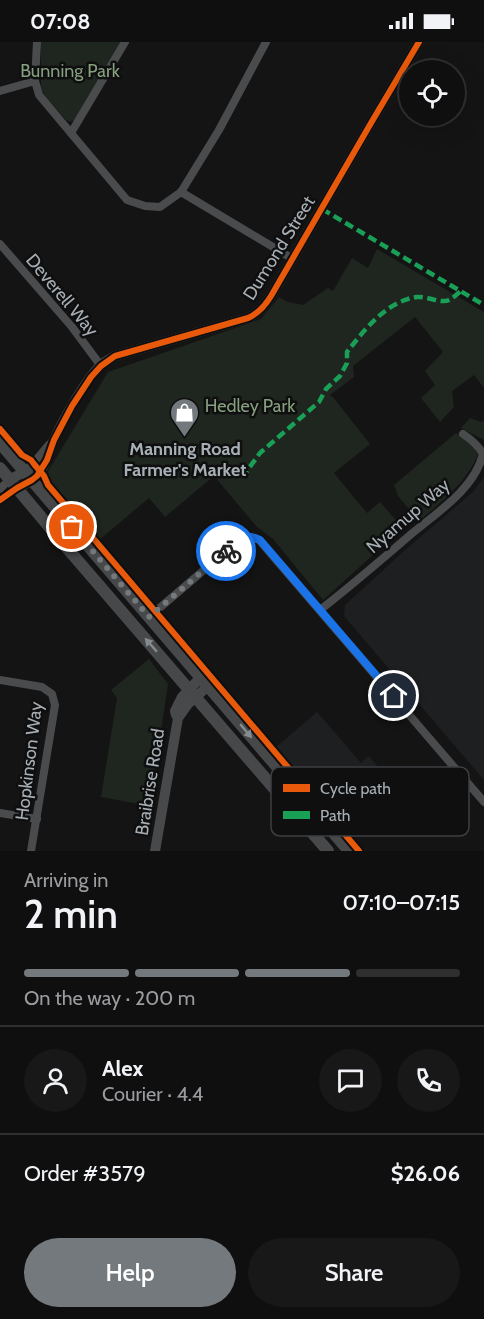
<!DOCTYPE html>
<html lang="en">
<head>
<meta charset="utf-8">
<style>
  body { margin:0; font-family:Cabin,sans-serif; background:#181819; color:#f1f3f6; height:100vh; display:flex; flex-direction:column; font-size:22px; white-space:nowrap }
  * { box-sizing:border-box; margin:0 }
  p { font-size:20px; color:#9b9c9f }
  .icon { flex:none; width:33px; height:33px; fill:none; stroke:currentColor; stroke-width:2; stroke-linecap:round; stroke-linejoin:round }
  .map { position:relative; height:809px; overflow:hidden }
  .details { display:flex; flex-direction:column; background:#0f0f10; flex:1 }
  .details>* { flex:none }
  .controls { position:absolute; left:399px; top:18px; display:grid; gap:12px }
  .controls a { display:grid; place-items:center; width:66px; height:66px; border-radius:50%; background:#0f0f10; box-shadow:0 6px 24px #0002,0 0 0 2px #2f2f30; font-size:30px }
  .pin { position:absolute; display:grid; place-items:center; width:51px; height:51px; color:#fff; margin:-26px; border:3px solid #fff; border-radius:50%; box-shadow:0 2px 6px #0007 }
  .courier { position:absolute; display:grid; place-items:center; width:60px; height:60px; margin:-30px; border:4px solid #1a73e8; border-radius:50%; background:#fff; color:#222; box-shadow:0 2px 8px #0007 }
  .summary em { font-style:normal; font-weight:600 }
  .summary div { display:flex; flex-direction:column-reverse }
  .summary { display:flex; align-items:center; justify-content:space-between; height:102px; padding:0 24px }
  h1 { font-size:39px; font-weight:600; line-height:45px }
  .bar { display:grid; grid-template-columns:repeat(4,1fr); gap:9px 6px; align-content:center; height:72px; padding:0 24px }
  .bar i { height:8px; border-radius:4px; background:#2f2f30 }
  .bar .on { background:#74797d }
  .bar p { grid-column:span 4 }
  .line { display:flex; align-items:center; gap:15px; padding:0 24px; border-top:2px solid #2f2f30 }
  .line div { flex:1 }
  .round { display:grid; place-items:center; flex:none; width:63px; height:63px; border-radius:32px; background:#181819 }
  .button { display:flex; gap:12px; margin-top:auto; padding:12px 24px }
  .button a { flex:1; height:69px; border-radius:36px; background:#74797d; color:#fff; font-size:24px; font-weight:600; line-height:69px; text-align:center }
  .button a+a { background:#181819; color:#f1f3f6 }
  .status { display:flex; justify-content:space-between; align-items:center; height:42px; padding:0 30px; background:#0f0f10; direction:ltr }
  .status svg { height:16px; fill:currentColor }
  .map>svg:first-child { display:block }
</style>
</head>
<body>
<div class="status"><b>07:08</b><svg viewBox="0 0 49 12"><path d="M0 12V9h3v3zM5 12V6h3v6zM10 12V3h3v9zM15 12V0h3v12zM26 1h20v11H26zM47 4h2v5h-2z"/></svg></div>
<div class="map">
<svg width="484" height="809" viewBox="0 0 484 809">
  <rect width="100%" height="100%" fill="#141415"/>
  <!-- built -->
  <g fill="#1e1f20">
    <path d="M 484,435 L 484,738 L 344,574 L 345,563 L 404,509 L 474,449 Z"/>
    <path d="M 317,670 L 361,721 L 369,714 L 384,732 L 333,775 L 275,706 Z"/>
  </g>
  <!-- green -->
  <g fill="#1f251f">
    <path d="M 41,0 L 121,0 L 76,77 C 72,80 70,80 66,78 L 45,54 L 41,46 Z"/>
    <path d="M 377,207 L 484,270 L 484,346 L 474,333 L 452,349 L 454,365 L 440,380 L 421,356 L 435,343 L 425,329 L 443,310 L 415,275 L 353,324 L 354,335 L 330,353 L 333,355 L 370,402 L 334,431 L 367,471 L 380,460 L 403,486 L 323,558 L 273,497 L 257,485 L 214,434 L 165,475 L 149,456 L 98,499 L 50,441 L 47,431 L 108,330 L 261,277 L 279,255 L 288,260 L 303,263 L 328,246 L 333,249 L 352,216 L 368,226 Z"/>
    <path d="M 470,376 L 481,380 L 484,378 L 484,398 L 461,386 Z"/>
    <path d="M 456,391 L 474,405 L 478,413 C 465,442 443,458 419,479 L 398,454 L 394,443 Z"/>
    <path d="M 149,617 L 168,642 L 150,764 L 101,755 L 117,656 L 111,648 Z"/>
  </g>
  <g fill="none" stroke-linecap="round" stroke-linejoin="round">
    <!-- street -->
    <g stroke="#494b4d" stroke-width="8">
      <path d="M 37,0 L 35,39 L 39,53 L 127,158 L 145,164 L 160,165 L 181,150 L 219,88 L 266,0"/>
      <path d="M 0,49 L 35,39"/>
      <path d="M 71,91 L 125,0"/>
      <path d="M 181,150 L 293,217"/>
      <path d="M 0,202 L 72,285 L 101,324"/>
      <path d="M 0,447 L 10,437"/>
      <path d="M 0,458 L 17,446"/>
      <path d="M 320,568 C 351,544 380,519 409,494 C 436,471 474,448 483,412 C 478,403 472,398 463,392"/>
      <path d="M 149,575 L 239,498 L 247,494 L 259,498 L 484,760"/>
      <path d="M 0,638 L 42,645 L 52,652 L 55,663 L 31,809"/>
      <path d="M 0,771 L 37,777"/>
    </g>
    <!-- secondary -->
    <g stroke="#48494b" stroke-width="10">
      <path d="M 10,437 L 25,430 L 34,422 L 50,403"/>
      <path d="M 17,446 C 24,442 32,440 37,434 C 46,424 49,412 53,400 C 62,380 84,340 100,324 C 104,320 110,317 115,314 L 248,276 C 259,271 265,264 271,254 L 371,81 L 419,0"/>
      <path d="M 176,673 L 175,669 L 182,655 L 201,635"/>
      <path d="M 155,809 L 178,676 L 188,662 L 208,644"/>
    </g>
    <!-- primary -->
    <g stroke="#464849" stroke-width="12">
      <path d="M 0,401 L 349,809"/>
      <path d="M 0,426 L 67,506 L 328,809"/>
    </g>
    <!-- quiet -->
    <g stroke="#1a9f57" stroke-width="4.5" stroke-dasharray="9 4.5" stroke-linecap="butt">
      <path d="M 322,167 L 484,263"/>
      <path d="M 227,432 L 244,433 L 260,411 L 319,360 L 326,347 L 340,334 L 347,321 L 347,310 C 365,287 387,259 417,255 C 427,254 441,262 449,258 C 453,256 457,252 461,249"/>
    </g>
    <defs>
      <g id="cycleway">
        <path d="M 0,387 L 22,413 L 31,418 L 34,422 L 44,434 L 48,443 L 359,809"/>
        <path d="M 0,458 L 17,446 L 32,438 L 37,434 L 47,418 L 54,398 L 72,364 L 91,335 L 101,324 L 115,314 L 248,276 C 259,271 265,264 271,254 L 371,81 L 419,0"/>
      </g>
    </defs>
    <!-- cycleway casing -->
    <use href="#cycleway" stroke="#0f0f10" stroke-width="10"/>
    <!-- cycleway -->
    <use href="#cycleway" stroke="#e8590c" stroke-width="6"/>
  </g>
  <!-- one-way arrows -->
  <defs><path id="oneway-solid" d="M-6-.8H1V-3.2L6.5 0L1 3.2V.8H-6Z" transform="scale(1.5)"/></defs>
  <g fill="#858b8f">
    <use href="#oneway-solid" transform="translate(151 603) rotate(-131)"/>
    <use href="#oneway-solid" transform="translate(246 689) rotate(50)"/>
  </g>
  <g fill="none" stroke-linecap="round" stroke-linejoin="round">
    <!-- done -->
    <path stroke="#74797d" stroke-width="6" stroke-dasharray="0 10.8" d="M 72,485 L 149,575 L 226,509"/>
    <!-- route -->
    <path stroke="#1a73e8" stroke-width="8" d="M 226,509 C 238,498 243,490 260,498 L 394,654"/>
  </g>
  <!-- icons -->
  <defs>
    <symbol id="shop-pin" viewBox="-11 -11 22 30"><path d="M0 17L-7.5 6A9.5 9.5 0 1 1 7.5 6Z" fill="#74797d" stroke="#0f0f10"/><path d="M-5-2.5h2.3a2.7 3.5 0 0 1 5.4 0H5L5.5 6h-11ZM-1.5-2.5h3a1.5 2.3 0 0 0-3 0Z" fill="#fff"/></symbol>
  </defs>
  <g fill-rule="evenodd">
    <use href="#shop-pin" x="168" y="354" width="33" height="45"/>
  </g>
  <g text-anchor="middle" stroke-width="5" stroke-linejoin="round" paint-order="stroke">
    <!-- park labels -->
    <g font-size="18" fill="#869f7f" stroke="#0f0f10">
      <text x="70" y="35">Bunning Park</text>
      <text x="250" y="370">Hedley Park</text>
    </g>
    <!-- street labels -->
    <g font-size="18" fill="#a7afb5" stroke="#0f0f10">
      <text transform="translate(279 206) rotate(-58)" y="6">Dumond Street</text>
      <text transform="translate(62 253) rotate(50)" y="6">Deverell Way</text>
      <text transform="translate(408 474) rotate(-41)" y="6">Nyamup Way</text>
      <text transform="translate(29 719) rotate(-83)" y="6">Hopkinson Way</text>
      <text transform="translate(150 740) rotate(-81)" y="6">Braibrise Road</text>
    </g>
    <!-- poi labels -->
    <g font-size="18" font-weight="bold" fill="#a7afb5" stroke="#0f0f10">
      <text x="185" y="413">Manning Road<tspan x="185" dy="21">Farmer's Market</tspan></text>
    </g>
  </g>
  <!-- legend -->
  <rect x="271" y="725" width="198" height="69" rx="9" fill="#0f0f10" stroke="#3d3f42" stroke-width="1.5"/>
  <rect x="283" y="742" width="27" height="8" fill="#e8590c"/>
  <rect x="283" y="769" width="27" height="8" fill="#1a9f57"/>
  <g font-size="16" fill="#a7afb5">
    <text x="320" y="752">Cycle path</text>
    <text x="320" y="779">Path</text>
  </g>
</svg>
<div class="controls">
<a><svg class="icon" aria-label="locate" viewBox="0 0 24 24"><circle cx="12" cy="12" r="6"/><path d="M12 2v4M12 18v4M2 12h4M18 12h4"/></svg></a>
</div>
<div class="pin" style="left:72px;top:485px;background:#ea580c"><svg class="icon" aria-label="bag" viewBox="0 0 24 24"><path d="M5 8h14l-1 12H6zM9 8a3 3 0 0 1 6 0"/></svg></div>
<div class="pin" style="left:394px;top:654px;background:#1f2937"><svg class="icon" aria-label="home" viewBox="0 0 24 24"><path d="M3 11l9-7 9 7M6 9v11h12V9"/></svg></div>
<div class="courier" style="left:226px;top:509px"><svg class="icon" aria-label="bike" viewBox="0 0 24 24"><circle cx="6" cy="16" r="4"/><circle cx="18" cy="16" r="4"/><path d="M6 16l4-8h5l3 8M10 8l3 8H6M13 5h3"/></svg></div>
</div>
<section class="details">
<div class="summary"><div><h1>2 min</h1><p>Arriving in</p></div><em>07:10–07:15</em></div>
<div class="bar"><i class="on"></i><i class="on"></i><i class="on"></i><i></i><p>On the way · 200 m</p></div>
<div class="line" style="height:108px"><a class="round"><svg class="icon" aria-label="person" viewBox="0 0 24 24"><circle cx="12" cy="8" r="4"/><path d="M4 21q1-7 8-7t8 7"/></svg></a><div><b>Alex</b><p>Courier · 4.4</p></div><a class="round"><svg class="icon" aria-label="chat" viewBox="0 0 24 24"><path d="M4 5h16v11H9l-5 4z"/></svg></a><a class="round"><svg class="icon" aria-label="phone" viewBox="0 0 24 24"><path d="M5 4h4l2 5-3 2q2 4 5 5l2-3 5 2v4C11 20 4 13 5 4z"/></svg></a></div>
<div class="line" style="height:78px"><div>Order #3579</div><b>$26.06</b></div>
<div class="button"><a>Help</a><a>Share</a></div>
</section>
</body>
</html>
